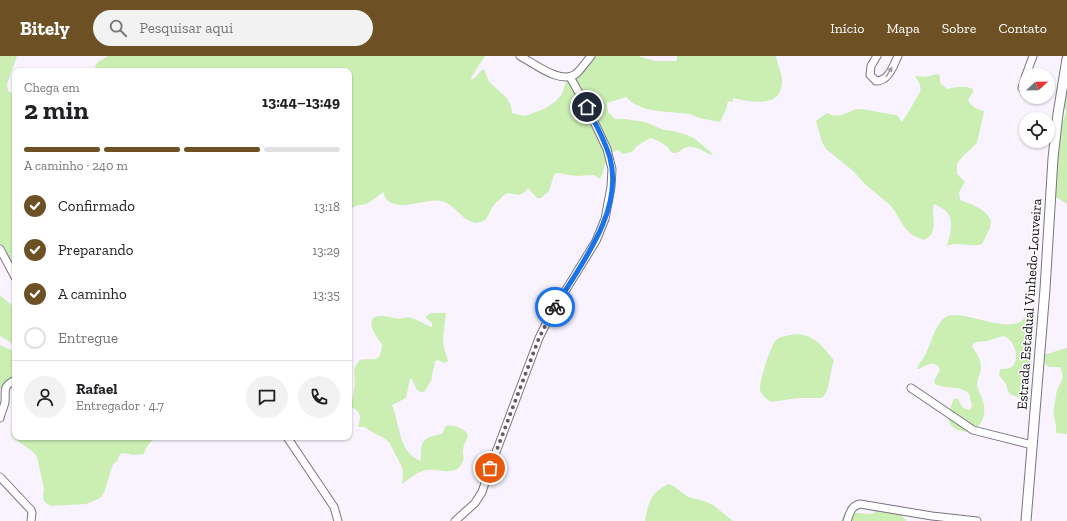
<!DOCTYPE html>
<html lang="pt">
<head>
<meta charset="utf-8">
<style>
  body { margin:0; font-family:"Zilla Slab",serif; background:#f2f2f2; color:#202124; height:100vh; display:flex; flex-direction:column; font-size:15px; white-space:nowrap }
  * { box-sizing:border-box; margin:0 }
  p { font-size:13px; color:#757577 }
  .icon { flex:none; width:22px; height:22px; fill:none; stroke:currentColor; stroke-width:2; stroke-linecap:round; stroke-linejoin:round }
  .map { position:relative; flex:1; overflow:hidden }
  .sheet { position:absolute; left:12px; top:12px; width:340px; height:372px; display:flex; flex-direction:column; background:#fff; border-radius:8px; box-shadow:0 1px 3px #0004 }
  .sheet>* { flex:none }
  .needle { width:26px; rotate:68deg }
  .controls { position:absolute; left:1019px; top:12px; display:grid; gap:8px }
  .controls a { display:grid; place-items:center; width:36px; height:36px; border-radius:50%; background:#fff; box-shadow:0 1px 3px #0004; font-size:20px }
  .pin { position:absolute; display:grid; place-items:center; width:34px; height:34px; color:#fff; margin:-17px; border:2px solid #fff; border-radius:50%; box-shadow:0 1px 4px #0007 }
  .courier { position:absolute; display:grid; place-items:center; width:40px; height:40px; margin:-20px; border:3px solid #1a73e8; border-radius:50%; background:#fff; color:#222; box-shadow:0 1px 5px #0007 }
  .headline em { font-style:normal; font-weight:700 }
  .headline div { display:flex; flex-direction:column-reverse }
  .headline { display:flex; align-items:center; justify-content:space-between; height:68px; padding:0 12px }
  h1 { font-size:26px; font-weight:700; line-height:30px }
  .bar { display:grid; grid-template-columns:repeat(4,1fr); gap:6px 4px; align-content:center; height:48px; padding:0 12px }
  .bar i { height:5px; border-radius:3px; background:#e0e0e0 }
  .bar .active { background:#6d5124 }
  .bar p { grid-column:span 4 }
  .line { display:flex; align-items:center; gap:10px; padding:0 12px; border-top:1px solid #e0e0e0 }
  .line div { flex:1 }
  .round { display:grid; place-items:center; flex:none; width:42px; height:42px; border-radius:21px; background:#f2f2f2 }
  ol { padding:0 12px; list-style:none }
  li { display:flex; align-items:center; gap:12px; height:44px }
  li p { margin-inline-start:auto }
  li .icon { padding:4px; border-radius:50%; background:#6d5124; color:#fff; stroke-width:4 }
  li:last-child { color:#757577 }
  li i { width:22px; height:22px; border:2px solid #e0e0e0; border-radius:50% }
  header { display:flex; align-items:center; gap:24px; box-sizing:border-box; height:56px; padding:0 20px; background:#6d5124; color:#fff }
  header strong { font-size:19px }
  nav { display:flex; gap:22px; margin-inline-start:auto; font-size:14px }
  .search { width:280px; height:36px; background:#f2f2f2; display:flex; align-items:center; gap:10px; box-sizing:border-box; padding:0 14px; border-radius:22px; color:#757577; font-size:15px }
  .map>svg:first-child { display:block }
</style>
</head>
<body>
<header>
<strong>Bitely</strong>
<div class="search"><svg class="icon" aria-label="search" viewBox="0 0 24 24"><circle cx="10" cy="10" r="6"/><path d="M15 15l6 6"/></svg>Pesquisar aqui</div>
<nav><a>Início</a><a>Mapa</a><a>Sobre</a><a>Contato</a></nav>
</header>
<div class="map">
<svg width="1067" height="465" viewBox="0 0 1067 465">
  <rect width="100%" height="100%" fill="#f8f3fe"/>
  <!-- green -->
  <g fill="#cbeeb3">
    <path d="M 0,0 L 17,0 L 7,28 L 8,35 L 15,40 L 15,182 L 12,186 L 15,196 L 15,212 L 10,209 L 0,196 Z"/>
    <path d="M 108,0 L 485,0 L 472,20 L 471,24 C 477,22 479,15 484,13 L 489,26 L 507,42 L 511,50 L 512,57 L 525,60 L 544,53 L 556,45 L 562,38 L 567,23 L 571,16 L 587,0 L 638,0 L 655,5 L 677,5 L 677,0 L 776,0 C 777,8 782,16 782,24 C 783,53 751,46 733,42 L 733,46 L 728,45 L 726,54 L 720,66 L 699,62 L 690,58 L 658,55 L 646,53 L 634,48 L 626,41 L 607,47 L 608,56 L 615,63 L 625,63 L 645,66 L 664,74 L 673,75 L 684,78 L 694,82 L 713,98 L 711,99 C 703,95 693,88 684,92 C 680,95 678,97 673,97 C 669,95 669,92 666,90 C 661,86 656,83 650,82 L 637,90 L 632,96 L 623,98 L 618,94 L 608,98 L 602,119 L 600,123 L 594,119 L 576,120 L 557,117 L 554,119 L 549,135 L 541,142 L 537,142 L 528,132 L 525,136 L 519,139 L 507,137 C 502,141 495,147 492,152 C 488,158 488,164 481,166 C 464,171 456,147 441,145 C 427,142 400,156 387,144 C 384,141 385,138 383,136 C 378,139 375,143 370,146 C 363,151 357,146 349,155 L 349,15 L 96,15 L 95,10 L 98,6 Z"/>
    <path d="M 938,18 L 940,20 L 940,27 L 947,33 C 956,31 964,29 973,33 L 973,36 L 968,44 C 971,51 977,53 984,55 L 977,87 L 963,100 L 957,108 L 957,118 L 965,126 L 959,136 L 960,144 C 973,149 984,152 991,164 L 990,172 L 982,188 C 971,192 959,185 947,190 C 950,180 955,164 946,155 C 943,152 938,150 934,148 C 930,159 941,178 923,184 L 912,179 L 905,172 L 894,154 L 889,148 L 867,130 L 852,114 L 826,93 L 822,86 L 816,65 L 827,57 C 842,65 847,53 860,53 C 872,54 884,58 897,59 L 902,66 C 904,64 919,38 920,36 C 922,30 918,25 915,20 L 925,21 Z"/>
    <path d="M 1067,23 L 1067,148 L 1056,141 L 1055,119 L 1057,87 L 1066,55 L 1063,44 Z"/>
    <path d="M 0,239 L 15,252 L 15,293 L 10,286 L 0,280 Z"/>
    <path d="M 1028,255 L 1031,256 L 1035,262 L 1029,330 L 1026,343 L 1023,344 L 1010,338 L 1008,335 L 1006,328 L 999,319 L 1000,313 C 1003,313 1007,313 1010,312 C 1021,307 1016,283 1003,280 L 987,285 L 976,286 L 973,288 L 972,291 C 978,299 983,306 980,317 C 979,320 977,324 977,329 C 978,336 983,342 984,349 C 988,383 949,381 948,361 C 948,356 952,349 953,344 L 955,342 L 958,343 L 963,352 L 970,354 L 972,349 L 970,343 L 970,339 C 961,328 946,334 935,328 L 934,325 L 940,314 C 936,303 927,309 919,313 L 917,313 C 919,306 924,303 926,297 C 931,287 935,270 944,262 C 960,248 1019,288 1028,255 Z"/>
    <path d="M 431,257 L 446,257 L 443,283 L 444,292 L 448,305 L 445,307 L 438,304 L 435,305 L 431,325 L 424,336 L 421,336 L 417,334 L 412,323 L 410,323 L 406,342 L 392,349 C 400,368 398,397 421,405 C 421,385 421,382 442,378 L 446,370 C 455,368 462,372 468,378 C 468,384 464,387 463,393 C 462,397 465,401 463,405 C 457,422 439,412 427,414 C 418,415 409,423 402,428 L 403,418 L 402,411 L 389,386 L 384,382 L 372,376 L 365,371 L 358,371 C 361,360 362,356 351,351 C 352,344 354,336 355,328 C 355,316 351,314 360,304 C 373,301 381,309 382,288 C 375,280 362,259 382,260 C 388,260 393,262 398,263 C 402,263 407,260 411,262 C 417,263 424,268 431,271 L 432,270 L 432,267 L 425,261 Z"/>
    <path d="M 794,278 C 814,278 821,289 833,303 L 834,305 C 829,316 831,334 822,342 L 798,342 L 772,346 C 767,344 760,338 760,333 C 759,326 771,289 776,284 C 780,280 788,280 794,278 Z"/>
    <path d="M 0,289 L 11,294 L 15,294 L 15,333 L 7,331 L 0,333 Z"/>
    <path d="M 1067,292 L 1067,378 L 1056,377 C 1057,370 1055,366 1054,359 C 1053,353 1055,346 1056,340 C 1058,325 1067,327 1060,311 L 1049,311 L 1046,309 L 1043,300 L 1043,299 Z"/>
    <path d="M 15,354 L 15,381 L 157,381 C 151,385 146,390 144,398 L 133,399 L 125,397 L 120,398 L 117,405 L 113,408 L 104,437 L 100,442 L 86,448 L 51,450 L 46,447 L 43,443 L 44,432 L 37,401 L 32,395 L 15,383 L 11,379 Z"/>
    <path d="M 668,428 L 672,429 L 688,441 L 704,445 L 713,449 L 733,465 L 645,465 C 649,445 650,438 668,428 Z"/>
    <path d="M 875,454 L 900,457 L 906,465 L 841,465 L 845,456 L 870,458 L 874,457 Z"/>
  </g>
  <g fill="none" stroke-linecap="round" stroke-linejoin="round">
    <defs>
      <g id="minor">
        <path d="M 520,0 C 535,8 562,30 577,17 C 582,12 586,6 591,0"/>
        <path d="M 877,0 L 871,10 L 870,19 L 876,25 C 889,25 893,10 898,0"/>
        <path d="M 1026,19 L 1033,0"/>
        <path d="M 1022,32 L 1026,19"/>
        <path d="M 0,193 L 15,221"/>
        <path d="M 911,332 L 973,374 L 1032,389"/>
        <path d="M 0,362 C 1,357 4,351 5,346 C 6,333 2,331 15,324"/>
        <path d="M 287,381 L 334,451 L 338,465"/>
        <path d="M 0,421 L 31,454 L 32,457 L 31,465"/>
        <path d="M 455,465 L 475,447 L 482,436 L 490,412 L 539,282 L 551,258 L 596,185 L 605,163 L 611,131 L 612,113 L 607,93 L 587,51 L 570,21"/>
        <path d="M 847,465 C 850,457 851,450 860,448 L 932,460 L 977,465"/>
      </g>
      <path id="major" d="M 1026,465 L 1045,233 L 1053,102 L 1058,58 L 1067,3"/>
    </defs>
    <!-- minor casing -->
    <use href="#minor" stroke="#7b7383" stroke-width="9"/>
    <!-- major casing -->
    <use href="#major" stroke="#7b7383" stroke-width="11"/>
    <!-- minor -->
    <use href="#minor" stroke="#fff" stroke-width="7"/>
    <!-- major -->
    <use href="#major" stroke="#fff" stroke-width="9"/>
  </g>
  <!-- one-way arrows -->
  <defs><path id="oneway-solid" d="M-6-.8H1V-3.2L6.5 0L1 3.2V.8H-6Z"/></defs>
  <use fill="#a09fa1" href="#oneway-solid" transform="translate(889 16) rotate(-58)"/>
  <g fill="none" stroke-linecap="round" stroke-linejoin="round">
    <!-- done -->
    <path stroke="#625e66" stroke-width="4" stroke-dasharray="0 7.2" d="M 490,412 L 539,282 L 555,251"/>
    <!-- route -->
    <path stroke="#1a73e8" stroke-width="5" d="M 555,251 C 581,208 624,155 610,102 C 605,84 595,67 587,51"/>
  </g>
  <g text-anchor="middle" stroke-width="3" stroke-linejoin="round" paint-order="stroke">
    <!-- street labels -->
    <g font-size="14" fill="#110e14" stroke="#fff">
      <text transform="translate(1029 248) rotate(-86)" y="5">Estrada Estadual Vinhedo-Louveira</text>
    </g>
  </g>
</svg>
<div class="controls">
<a><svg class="needle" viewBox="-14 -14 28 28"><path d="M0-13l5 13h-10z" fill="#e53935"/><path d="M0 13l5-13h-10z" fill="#757577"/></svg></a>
<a><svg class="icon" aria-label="locate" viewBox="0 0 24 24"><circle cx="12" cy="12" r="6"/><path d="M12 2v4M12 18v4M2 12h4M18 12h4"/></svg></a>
</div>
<div class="pin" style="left:490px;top:412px;background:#ea580c"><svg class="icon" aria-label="bag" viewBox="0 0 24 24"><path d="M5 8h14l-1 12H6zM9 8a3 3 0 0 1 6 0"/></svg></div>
<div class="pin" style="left:587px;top:51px;background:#1f2937"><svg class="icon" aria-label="home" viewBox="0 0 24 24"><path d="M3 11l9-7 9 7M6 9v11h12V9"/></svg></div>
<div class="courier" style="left:555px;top:251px"><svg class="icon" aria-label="bike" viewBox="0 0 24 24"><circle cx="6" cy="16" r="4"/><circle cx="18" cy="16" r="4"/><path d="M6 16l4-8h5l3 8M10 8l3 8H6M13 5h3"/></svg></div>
<section class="sheet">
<div class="headline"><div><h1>2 min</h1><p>Chega em</p></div><em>13:44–13:49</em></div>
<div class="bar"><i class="active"></i><i class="active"></i><i class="active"></i><i></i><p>A caminho · 240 m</p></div>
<ol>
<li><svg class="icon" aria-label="check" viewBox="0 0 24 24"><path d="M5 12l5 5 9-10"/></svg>Confirmado<p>13:18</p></li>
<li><svg class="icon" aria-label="check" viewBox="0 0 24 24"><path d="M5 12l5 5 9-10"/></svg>Preparando<p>13:29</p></li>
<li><svg class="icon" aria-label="check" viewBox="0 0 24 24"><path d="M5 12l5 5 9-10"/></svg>A caminho<p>13:35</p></li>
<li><i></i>Entregue</li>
</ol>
<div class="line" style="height:72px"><a class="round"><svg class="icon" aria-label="person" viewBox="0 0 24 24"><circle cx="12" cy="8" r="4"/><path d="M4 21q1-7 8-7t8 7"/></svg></a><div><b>Rafael</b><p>Entregador · 4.7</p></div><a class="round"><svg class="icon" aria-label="chat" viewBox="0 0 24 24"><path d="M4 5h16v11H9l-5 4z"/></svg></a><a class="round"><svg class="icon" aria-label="phone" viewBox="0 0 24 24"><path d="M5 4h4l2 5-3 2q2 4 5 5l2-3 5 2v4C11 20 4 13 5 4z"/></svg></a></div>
</section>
</div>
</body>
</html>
